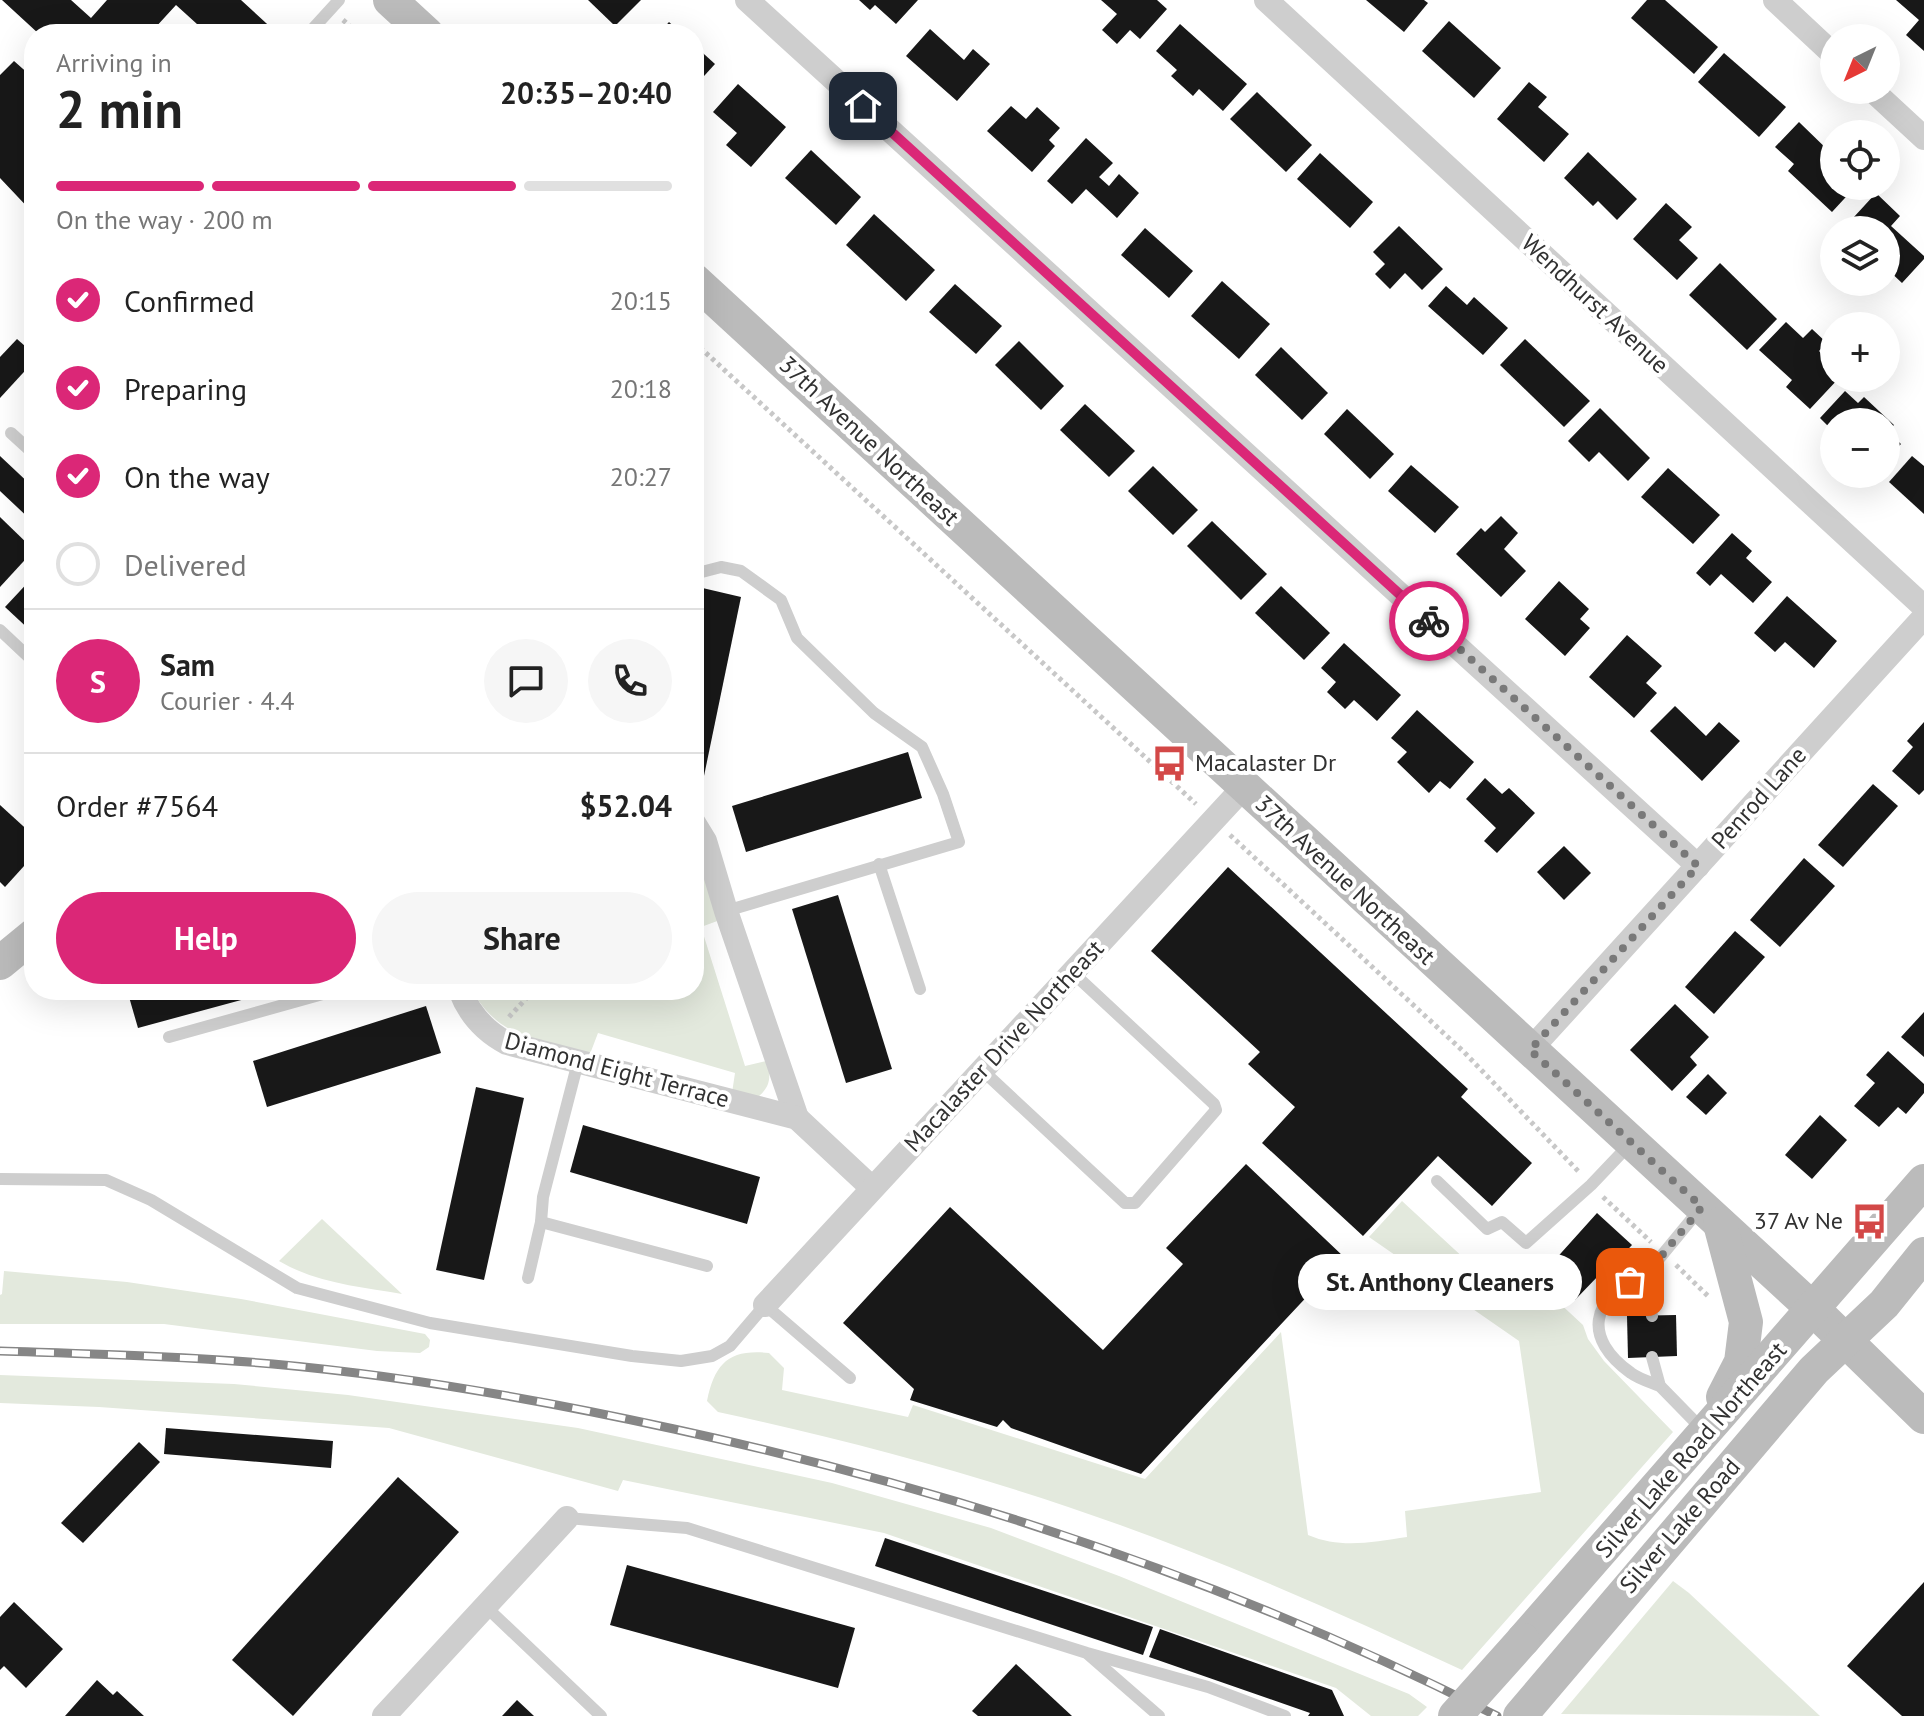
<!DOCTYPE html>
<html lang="en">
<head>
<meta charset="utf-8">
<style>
  body { margin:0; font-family:"PT Sans",sans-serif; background:#f6f6f6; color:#222; height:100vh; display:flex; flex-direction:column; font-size:30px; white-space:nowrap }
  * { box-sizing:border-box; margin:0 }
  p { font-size:26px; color:#767676 }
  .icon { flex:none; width:44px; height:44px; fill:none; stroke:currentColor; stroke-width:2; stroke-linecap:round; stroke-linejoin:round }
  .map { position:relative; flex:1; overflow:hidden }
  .panel { position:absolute; left:24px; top:24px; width:680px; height:976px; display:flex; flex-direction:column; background:#fff; border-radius:32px; box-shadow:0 8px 32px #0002 }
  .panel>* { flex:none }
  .needle { width:52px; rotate:223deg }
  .controls { position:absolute; left:1820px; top:24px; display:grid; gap:16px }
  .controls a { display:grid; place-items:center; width:80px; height:80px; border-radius:50%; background:#fff; box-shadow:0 8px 32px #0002; font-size:40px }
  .pin { position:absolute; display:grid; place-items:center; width:68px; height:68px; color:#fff; margin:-34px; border-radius:16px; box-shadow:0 4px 12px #0006 }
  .courier { position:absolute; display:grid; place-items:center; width:80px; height:80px; margin:-40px; border:6px solid #db2777; border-radius:50%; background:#fff; color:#222; box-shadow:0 2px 10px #0007 }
  .bubble { position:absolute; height:56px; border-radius:28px; background:#fff; box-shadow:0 8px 32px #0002; font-size:26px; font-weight:700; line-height:56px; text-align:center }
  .head em { font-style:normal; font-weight:700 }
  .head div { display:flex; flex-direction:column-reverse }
  .head { display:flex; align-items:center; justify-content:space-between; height:136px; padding:0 32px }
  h1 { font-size:52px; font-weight:700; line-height:60px }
  .bar { display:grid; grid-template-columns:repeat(4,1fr); gap:12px 8px; align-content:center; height:96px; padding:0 32px }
  .bar i { height:10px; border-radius:6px; background:#e0e0e0 }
  .bar .on { background:#db2777 }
  .bar p { grid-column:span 4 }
  .line { display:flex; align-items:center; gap:20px; padding:0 32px; border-top:2px solid #e0e0e0 }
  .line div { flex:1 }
  .round { display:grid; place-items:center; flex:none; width:84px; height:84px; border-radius:42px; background:#f6f6f6 }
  ol { padding:0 32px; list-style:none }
  li { display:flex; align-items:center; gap:24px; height:88px }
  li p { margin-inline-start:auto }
  li .icon { padding:8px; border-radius:50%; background:#db2777; color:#fff; stroke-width:4 }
  li:last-child { color:#767676 }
  li i { width:44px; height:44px; border:4px solid #e0e0e0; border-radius:50% }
  .button { display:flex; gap:16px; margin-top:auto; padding:16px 32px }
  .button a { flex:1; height:92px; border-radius:48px; background:#db2777; color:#fff; font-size:32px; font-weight:700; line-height:92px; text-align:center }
  .button a+a { background:#f6f6f6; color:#222 }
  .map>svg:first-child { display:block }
</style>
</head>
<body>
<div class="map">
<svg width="1924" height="1716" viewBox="0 0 1924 1716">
  <rect width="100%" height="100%" fill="#fff"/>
  <!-- green -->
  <g fill="#e3e9dd">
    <path d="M 694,846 L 720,920 L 701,927 L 745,1066 L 766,1061 C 773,1078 769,1091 753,1100 L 732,1093 L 735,1073 L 598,1033 L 590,1054 C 540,1040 500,1040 472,990 L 694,990 Z"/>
    <path d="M 1402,1201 L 1506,1297 L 1528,1274 L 1583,1325 L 1588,1339 L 1604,1361 L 1673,1432 L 1462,1670 C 1372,1628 1281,1587 1189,1551 C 1037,1491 877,1446 718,1412 L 707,1401 C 715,1363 729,1349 769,1353 L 784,1368 L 782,1390 L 908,1417 L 913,1405 L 1145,1479 L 1281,1332 L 1308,1535 C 1341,1549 1372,1542 1407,1537 L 1405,1511 L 1541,1492 L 1519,1341 L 1369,1237 Z"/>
    <path d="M 322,1219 L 402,1294 C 361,1287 316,1283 279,1261 Z"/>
    <path d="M 4,1271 L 127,1282 L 241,1299 L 425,1334 L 430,1340 L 429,1347 L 420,1353 L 377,1351 L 164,1324 L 0,1324 L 0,1295 L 2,1294 Z"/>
    <path d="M 0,1375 L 234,1384 L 348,1395 L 578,1428 L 832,1483 L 991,1528 L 1119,1576 L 1409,1694 L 1427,1707 L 1418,1716 L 1371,1716 L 1336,1688 L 884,1533 L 623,1480 L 618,1491 L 389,1428 L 99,1407 L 0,1403 Z"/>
    <path d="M 1673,1581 L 1689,1593 L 1820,1716 L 1561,1714 Z"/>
  </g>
  <!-- building -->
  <g fill="#181818">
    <path d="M 2,0 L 71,0 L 91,18 L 107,0 L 241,0 L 278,34 L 208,34 L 176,5 L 154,29 L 160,34 L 39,34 Z"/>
    <path d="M 588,0 L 641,0 L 615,26 Z"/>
    <path d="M 859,0 L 918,0 L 896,24 L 875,5 L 870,10 Z"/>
    <path d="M 1101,0 L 1157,0 L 1167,9 L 1140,39 L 1130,30 L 1117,44 L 1102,30 L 1117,14 Z"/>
    <path d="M 1366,0 L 1424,0 L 1428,3 L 1404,32 Z"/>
    <path d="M 1647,0 L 1665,0 L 1718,47 L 1694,74 L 1631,18 Z"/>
    <path d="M 1896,0 L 1924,0 L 1924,51 L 1906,35 L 1919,20 Z"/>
    <path d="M 1449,21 L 1501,68 L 1474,98 L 1422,51 Z"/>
    <path d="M 669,22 L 682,34 L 658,34 Z"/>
    <path d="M 1180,24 L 1247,84 L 1223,111 L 1199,89 L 1193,96 L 1171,76 L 1177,70 L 1156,51 Z"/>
    <path d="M 930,29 L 964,60 L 973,49 L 990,64 L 957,101 L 906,56 Z"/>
    <path d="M 694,45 L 715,64 L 694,87 Z"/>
    <path d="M 1724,53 L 1786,107 L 1759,137 L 1698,82 Z"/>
    <path d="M 14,61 L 31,76 L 34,73 L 34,214 L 0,178 L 0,75 Z"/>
    <path d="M 1529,82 L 1547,97 L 1538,107 L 1569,134 L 1544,162 L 1497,119 Z"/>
    <path d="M 738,84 L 786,127 L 751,167 L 726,145 L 737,133 L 713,112 Z"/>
    <path d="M 1257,92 L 1312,145 L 1286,172 L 1230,119 Z"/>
    <path d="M 1011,106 L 1026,119 L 1037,107 L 1060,128 L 1049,140 L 1055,146 L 1032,172 L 987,131 Z"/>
    <path d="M 1799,122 L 1834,156 L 1834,186 L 1856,186 L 1832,212 L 1788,171 L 1794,164 L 1775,147 Z"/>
    <path d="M 1086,138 L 1113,163 L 1099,177 L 1109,186 L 1119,174 L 1139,193 L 1117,218 L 1086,189 L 1072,204 L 1047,181 Z"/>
    <path d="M 811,150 L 861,197 L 836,225 L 785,178 Z"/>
    <path d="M 1588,152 L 1637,199 L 1617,220 L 1598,201 L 1593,206 L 1564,178 Z"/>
    <path d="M 1320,153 L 1373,202 L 1350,228 L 1297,179 Z"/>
    <path d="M 1876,193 L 1900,216 L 1891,226 L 1924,256 L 1924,259 L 1902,283 L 1886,268 L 1886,230 L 1842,230 Z"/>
    <path d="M 1666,203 L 1692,227 L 1679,240 L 1698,258 L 1677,280 L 1633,239 Z"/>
    <path d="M 874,214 L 935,270 L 906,301 L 846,245 Z"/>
    <path d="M 1399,226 L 1443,269 L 1422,290 L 1405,273 L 1390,289 L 1375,274 L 1385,264 L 1373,252 Z"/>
    <path d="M 1145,228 L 1193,271 L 1169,298 L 1121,255 Z"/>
    <path d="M 1720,263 L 1777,319 L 1747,350 L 1689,295 Z"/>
    <path d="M 1222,281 L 1270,324 L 1239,359 L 1191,316 Z"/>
    <path d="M 955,284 L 1002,326 L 976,354 L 929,312 Z"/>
    <path d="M 1446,286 L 1467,305 L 1474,297 L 1508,328 L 1483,355 L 1428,306 Z"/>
    <path d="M 1786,322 L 1803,338 L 1812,329 L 1827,343 L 1819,351 L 1834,366 L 1834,378 L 1839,378 L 1810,409 L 1786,387 L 1792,380 L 1759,350 Z"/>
    <path d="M 17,339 L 34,354 L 34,361 L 0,398 L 0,357 Z"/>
    <path d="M 1525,339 L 1590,401 L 1564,427 L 1500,365 Z"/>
    <path d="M 1019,341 L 1064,386 L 1041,410 L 995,365 Z"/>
    <path d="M 1281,347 L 1328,393 L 1302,420 L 1255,375 Z"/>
    <path d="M 1845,391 L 1858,403 L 1864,397 L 1894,425 L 1888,431 L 1901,444 L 1886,460 L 1886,422 L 1834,422 L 1834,432 L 1820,418 Z"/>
    <path d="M 1085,404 L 1135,451 L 1109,477 L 1060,430 Z"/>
    <path d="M 1600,408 L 1650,458 L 1628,481 L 1599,452 L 1589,462 L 1568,441 Z"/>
    <path d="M 1347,409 L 1394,454 L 1370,479 L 1324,434 Z"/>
    <path d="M 0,456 L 34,488 L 34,523 L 0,491 Z"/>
    <path d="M 1912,456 L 1924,466 L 1924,514 L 1889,482 Z"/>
    <path d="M 1411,465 L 1459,507 L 1435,533 L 1388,491 Z"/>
    <path d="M 1153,466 L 1198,510 L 1173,535 L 1128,491 Z"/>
    <path d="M 1668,468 L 1720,515 L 1693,544 L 1641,497 Z"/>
    <path d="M 1501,516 L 1518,533 L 1504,549 L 1526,571 L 1501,597 L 1456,554 L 1481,528 L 1485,532 Z"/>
    <path d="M 0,517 L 34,550 L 0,587 Z"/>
    <path d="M 1212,521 L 1267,574 L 1241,600 L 1187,546 Z"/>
    <path d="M 1732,533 L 1752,551 L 1746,558 L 1772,582 L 1753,603 L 1721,574 L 1710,586 L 1696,573 Z"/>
    <path d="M 34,576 L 34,634 L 5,607 Z"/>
    <path d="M 1559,581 L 1589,609 L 1580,619 L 1590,628 L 1565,656 L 1525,619 Z"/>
    <path d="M 694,586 L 741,597 L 704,776 L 694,774 Z"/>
    <path d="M 1281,586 L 1330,633 L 1304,660 L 1255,613 Z"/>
    <path d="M 1787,596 L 1837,641 L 1814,668 L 1785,642 L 1775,652 L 1754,633 Z"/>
    <path d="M 1627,635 L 1662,666 L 1646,683 L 1657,693 L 1634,718 L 1589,677 Z"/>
    <path d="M 1344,643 L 1401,695 L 1377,721 L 1354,700 L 1345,709 L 1327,692 L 1336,682 L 1321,668 Z"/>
    <path d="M 1675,706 L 1706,736 L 1719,722 L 1740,741 L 1702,781 L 1650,731 Z"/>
    <path d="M 1417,710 L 1474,762 L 1450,789 L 1440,781 L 1429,793 L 1397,762 L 1407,752 L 1391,738 Z"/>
    <path d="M 1924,722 L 1924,790 L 1919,795 L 1892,771 L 1913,747 L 1907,741 Z"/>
    <path d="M 908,752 L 922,798 L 746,852 L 732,806 Z"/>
    <path d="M 1485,778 L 1502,794 L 1509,788 L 1535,813 L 1497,853 L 1484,841 L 1496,828 L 1466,799 Z"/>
    <path d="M 1873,784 L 1898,806 L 1843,867 L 1818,845 Z"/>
    <path d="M 0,805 L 34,836 L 34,855 L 5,887 L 0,882 Z"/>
    <path d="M 1564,846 L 1591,873 L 1564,900 L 1537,872 Z"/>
    <path d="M 1804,858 L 1835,886 L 1780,947 L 1750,920 Z"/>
    <path d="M 1228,867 L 1468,1089 L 1461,1097 L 1532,1163 L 1492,1206 L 1438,1156 L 1363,1236 L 1262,1143 L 1295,1107 L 1248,1064 L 1260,1052 L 1151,951 Z"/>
    <path d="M 838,895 L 892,1069 L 846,1083 L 792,909 Z"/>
    <path d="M 1735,931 L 1765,957 L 1714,1014 L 1685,987 Z"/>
    <path d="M 127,990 L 273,990 L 274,991 L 138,1028 Z"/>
    <path d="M 1675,1004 L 1709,1037 L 1690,1057 L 1697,1065 L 1672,1091 L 1630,1050 Z"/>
    <path d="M 426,1006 L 441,1053 L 267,1107 L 253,1061 Z"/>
    <path d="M 1924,1012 L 1924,1057 L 1901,1037 Z"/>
    <path d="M 1888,1051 L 1924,1084 L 1924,1093 L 1906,1114 L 1898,1107 L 1879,1127 L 1854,1106 L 1875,1083 L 1866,1075 Z"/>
    <path d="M 1708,1074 L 1727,1093 L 1706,1115 L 1686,1097 Z"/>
    <path d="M 476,1087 L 524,1098 L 484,1280 L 436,1270 Z"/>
    <path d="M 1820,1115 L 1847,1140 L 1812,1179 L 1785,1155 Z"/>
    <path d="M 583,1125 L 760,1177 L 747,1224 L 570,1172 Z"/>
    <path d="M 1246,1164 L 1344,1257 L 1141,1474 L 1011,1428 L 1003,1420 L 997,1427 L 910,1400 L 914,1389 L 843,1323 L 950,1207 L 1103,1350 L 1183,1264 L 1166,1248 Z"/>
    <path d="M 1597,1213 L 1632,1245 L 1602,1277 L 1599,1275 L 1575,1300 L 1544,1272 Z"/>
    <path d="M 1676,1315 L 1677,1356 L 1628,1358 L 1627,1316 Z"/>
    <path d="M 166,1428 L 333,1441 L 331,1468 L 164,1454 Z"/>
    <path d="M 139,1442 L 160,1462 L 83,1543 L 61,1523 Z"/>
    <path d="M 398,1477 L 459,1532 L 293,1716 L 232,1660 Z"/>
    <path d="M 885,1538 L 1153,1627 L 1143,1655 L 875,1566 Z"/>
    <path d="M 627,1565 L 855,1628 L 838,1688 L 610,1625 Z"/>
    <path d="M 1924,1582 L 1924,1716 L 1902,1716 L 1847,1666 Z"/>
    <path d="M 14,1602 L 63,1649 L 26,1688 L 4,1666 L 0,1670 L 0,1617 Z"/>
    <path d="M 1160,1629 L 1332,1690 L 1344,1716 L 1308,1716 L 1310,1713 L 1149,1657 Z"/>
    <path d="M 1016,1664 L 1072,1716 L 978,1716 L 972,1711 Z"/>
    <path d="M 97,1680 L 113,1695 L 117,1691 L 144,1716 L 65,1716 Z"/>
    <path d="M 517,1700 L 534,1716 L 502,1716 Z"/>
  </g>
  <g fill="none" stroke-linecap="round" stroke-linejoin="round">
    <!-- path -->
    <g stroke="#c8c8c8" stroke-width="5" stroke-dasharray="4 4" stroke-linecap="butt">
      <path d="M 343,20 L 359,34"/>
      <path d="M 694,342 L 1196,804"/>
      <path d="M 1230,835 L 1464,1052 L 1579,1172"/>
      <path d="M 509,1017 L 534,990"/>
      <path d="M 1603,1197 L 1651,1242"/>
      <path d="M 1676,1265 L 1709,1297"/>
    </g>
    <!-- lane -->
    <g stroke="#cecece" stroke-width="12">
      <path d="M 308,34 L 339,0"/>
      <path d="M 11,433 L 34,454"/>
      <path d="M 694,574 L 721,567 L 741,571 L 781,600 L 797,638 L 874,713 L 922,747 L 943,794 L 959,842 L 726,911"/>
      <path d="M 0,630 L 34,662"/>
      <path d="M 879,864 L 920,989"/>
      <path d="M 169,1037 L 337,990"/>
      <path d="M 982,1070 L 1125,1203 L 1135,1203 L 1216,1110 L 1214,1104 L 1072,972"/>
      <path d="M 0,1179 L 106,1180 L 151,1200 L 297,1288 L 430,1323 L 632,1356 L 681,1361 L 712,1356 L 730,1346 L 765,1305 L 850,1378"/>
      <path d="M 1437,1181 L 1487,1229 L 1502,1222 L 1526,1243 L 1591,1185 L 1629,1145"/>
      <path d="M 541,1222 L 707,1266"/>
      <path d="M 1644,1277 L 1652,1316"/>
      <path d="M 528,1278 L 541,1222 L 543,1197 L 578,1062"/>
      <path d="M 1652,1357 L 1660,1386 L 1704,1431"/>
      <path d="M 1660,1386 C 1650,1382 1639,1379 1631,1373 C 1583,1339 1589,1297 1644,1277 L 1700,1209"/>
      <path d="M 567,1518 L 687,1528 L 1087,1653 L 1208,1687 L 1285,1716"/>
      <path d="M 485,1606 L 601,1716"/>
      <path d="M 1089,1655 L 1159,1716"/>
    </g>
    <!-- street -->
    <g stroke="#cecece" stroke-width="24">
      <path d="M 747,0 L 1698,866"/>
      <path d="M 1266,0 L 1924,607"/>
      <path d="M 1775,0 L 1834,55"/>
      <path d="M 1872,90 L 1924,138"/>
      <path d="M 694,823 L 705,841 L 726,911 L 797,1118"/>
      <path d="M 460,990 C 469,1014 484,1031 507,1043 L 797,1118 L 872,1188"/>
      <path d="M 1530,1050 L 1924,617"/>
      <path d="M 765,1305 L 1244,787"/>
      <path d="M 384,1716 L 567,1518"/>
    </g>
    <!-- secondary -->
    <g stroke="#bbb" stroke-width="34">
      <path d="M 390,0 L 427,34"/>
      <path d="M 694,280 L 1813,1309 L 1924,1417"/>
      <path d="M 0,963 L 34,935"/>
      <path d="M 1720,1224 L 1746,1322 L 1741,1362 L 1723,1397"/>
      <path d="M 1523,1640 L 1924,1181"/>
      <path d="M 1520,1716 L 1814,1370 L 1884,1304 L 1924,1254"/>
    </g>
    <defs>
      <path id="rail" d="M 0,1351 C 91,1354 182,1356 273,1364 C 408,1376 541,1400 674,1429 C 959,1491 1236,1583 1497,1716"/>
    </defs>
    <!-- rail casing -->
    <use href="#rail" stroke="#868686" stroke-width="9"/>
    <!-- rail -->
    <use href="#rail" stroke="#fff" stroke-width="6" stroke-dasharray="18" stroke-linecap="butt"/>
    <!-- secondary-bridge -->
    <path stroke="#bbb" stroke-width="34" d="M 1455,1716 L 1523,1640"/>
  </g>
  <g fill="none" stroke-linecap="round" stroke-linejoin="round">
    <!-- done -->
    <path stroke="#797979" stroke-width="8" stroke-dasharray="0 14.4" d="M 1429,621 L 1698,866 L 1530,1050 L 1702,1207 L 1644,1277 L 1630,1282"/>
    <!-- route -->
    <path stroke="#db2777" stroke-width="10" d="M 863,106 L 1429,621"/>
  </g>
  <!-- icons -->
  <defs>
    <symbol id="bus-bare" viewBox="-9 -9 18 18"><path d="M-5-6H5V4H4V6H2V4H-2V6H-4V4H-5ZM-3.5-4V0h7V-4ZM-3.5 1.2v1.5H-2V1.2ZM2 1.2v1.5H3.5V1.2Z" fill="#d34847" stroke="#fff" stroke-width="2.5" paint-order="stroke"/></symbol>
  </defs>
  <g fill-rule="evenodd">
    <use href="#bus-bare" x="1144" y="738" width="51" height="51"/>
    <use href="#bus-bare" x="1844" y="1196" width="51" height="51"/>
  </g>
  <g text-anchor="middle" stroke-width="8" stroke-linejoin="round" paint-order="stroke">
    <!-- street labels -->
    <g font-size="24" fill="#313131" stroke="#fff">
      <text transform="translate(1595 304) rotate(43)" y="8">Wendhurst Avenue</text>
      <text transform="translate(869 441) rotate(43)" y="8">37th Avenue Northeast</text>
      <text transform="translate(1759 798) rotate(-48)" y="8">Penrod Lane</text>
      <text transform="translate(1345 880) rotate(43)" y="8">37th Avenue Northeast</text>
      <text transform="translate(1004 1046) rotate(-47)" y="8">Macalaster Drive Northeast</text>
      <text transform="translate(617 1070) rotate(15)" y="8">Diamond Eight Terrace</text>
      <text transform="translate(1691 1450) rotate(-49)" y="8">Silver Lake Road Northeast</text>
      <text transform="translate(1680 1526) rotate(-49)" y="8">Silver Lake Road</text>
    </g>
    <!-- poi labels -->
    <g font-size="24" fill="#313131" stroke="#fff" text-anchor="start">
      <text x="1195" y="771">Macalaster Dr</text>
      <text x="1843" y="1229" text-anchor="end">37 Av Ne</text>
    </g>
  </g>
</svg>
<div class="controls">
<a><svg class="needle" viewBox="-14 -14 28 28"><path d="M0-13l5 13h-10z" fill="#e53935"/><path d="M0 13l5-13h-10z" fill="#767676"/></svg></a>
<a><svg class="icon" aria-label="locate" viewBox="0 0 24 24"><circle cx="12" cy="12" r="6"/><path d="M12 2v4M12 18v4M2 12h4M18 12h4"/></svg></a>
<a><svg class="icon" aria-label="layers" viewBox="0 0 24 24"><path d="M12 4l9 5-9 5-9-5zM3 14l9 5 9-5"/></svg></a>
<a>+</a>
<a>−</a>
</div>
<div class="pin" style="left:1630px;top:1282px;background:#ea580c"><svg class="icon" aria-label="bag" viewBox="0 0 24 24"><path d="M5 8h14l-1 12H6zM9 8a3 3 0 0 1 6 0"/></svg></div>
<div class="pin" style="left:863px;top:106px;background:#1f2937"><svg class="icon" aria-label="home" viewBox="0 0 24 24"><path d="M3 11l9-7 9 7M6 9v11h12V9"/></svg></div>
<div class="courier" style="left:1429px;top:621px"><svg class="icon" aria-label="bike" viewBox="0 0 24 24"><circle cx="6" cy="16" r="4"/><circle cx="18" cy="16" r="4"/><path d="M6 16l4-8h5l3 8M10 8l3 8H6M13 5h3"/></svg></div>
<div class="bubble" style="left:1298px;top:1254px;width:284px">St. Anthony Cleaners</div>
<section class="panel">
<div class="head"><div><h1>2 min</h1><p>Arriving in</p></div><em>20:35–20:40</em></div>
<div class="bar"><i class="on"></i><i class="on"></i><i class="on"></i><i></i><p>On the way · 200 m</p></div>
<ol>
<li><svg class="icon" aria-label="check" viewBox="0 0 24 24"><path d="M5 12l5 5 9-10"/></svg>Confirmed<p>20:15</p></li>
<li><svg class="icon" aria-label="check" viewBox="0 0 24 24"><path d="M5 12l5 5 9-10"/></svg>Preparing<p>20:18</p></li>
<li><svg class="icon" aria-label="check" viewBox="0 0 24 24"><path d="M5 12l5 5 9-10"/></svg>On the way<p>20:27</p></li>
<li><i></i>Delivered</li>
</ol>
<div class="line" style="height:144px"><b class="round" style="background:#db2777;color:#fff">S</b><div><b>Sam</b><p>Courier · 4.4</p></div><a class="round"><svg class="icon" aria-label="chat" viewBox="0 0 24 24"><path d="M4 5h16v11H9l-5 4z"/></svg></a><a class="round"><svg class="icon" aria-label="phone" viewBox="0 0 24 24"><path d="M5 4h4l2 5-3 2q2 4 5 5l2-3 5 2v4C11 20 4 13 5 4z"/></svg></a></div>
<div class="line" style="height:104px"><div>Order #7564</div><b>$52.04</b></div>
<div class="button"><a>Help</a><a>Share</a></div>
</section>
</div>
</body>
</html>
